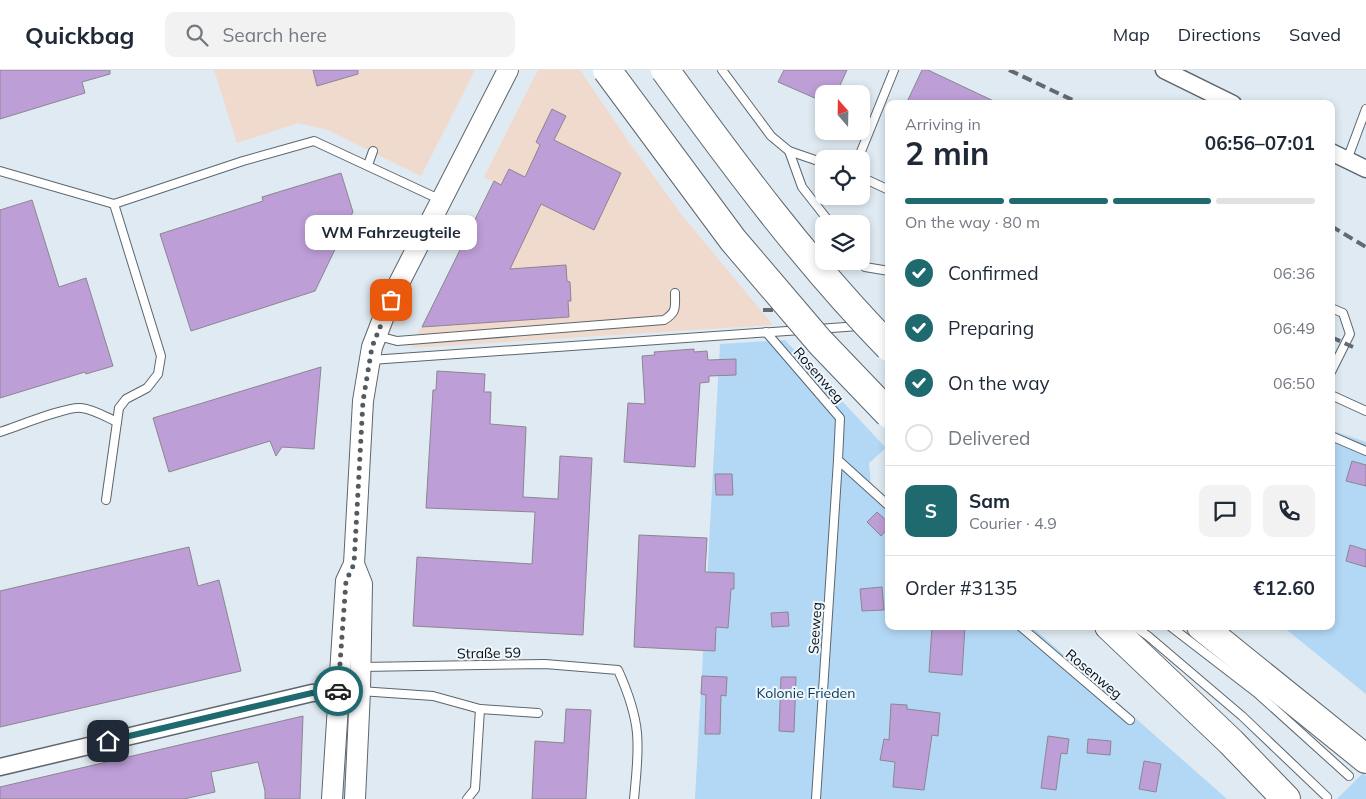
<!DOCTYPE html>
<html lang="en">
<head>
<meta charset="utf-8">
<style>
  body { margin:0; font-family:Mulish,sans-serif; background:#f2f2f3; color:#1f2937; height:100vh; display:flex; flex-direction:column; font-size:19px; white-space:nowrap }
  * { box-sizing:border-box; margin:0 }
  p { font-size:16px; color:#747a83 }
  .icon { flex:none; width:28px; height:28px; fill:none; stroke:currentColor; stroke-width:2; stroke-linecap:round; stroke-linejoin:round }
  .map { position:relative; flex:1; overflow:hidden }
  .details { position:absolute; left:885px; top:30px; width:450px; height:530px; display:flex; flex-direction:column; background:#fff; border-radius:10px; box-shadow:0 2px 8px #0003 }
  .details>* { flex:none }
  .needle { width:32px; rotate:340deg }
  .controls { position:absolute; left:815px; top:15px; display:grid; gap:10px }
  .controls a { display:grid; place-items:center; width:55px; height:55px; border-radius:10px; background:#fff; box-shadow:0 2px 8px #0003; font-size:25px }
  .pin { position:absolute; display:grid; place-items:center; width:42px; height:42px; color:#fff; margin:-21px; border-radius:10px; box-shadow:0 2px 8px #0006 }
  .courier { position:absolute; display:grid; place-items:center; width:50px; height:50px; margin:-25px; border:4px solid #1e6a6f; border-radius:50%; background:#fff; color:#222; box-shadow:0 1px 6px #0007 }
  .bubble { position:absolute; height:35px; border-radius:10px; background:#fff; box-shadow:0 2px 8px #0003; font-size:16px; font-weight:700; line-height:35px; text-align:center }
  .overview em { font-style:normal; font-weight:700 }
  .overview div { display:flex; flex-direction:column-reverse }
  .overview { display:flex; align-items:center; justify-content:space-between; height:85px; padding:0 20px }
  h1 { font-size:32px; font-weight:700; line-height:38px }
  .bar { display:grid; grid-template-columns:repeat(4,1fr); gap:8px 5px; align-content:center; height:60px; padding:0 20px }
  .bar i { height:6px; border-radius:4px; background:#e0e1e3 }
  .bar .current { background:#1e6a6f }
  .bar p { grid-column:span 4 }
  .line { display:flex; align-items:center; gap:12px; padding:0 20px; border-top:1px solid #e0e1e3 }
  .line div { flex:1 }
  .round { display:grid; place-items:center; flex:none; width:52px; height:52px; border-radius:10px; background:#f2f2f3 }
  ol { padding:0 20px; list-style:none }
  li { display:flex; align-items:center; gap:15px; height:55px }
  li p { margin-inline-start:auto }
  li .icon { padding:5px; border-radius:50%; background:#1e6a6f; color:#fff; stroke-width:4 }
  li:last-child { color:#747a83 }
  li i { width:28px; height:28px; border:2px solid #e0e1e3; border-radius:50% }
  header { display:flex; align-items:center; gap:30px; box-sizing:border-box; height:70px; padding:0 25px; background:#fff; border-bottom:1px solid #e0e1e3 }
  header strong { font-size:24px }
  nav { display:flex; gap:28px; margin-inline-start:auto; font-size:18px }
  .search { width:350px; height:45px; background:#f2f2f3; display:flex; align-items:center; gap:12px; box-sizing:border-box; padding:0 18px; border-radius:10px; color:#747a83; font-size:19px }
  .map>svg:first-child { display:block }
</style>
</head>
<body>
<header>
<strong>Quickbag</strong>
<div class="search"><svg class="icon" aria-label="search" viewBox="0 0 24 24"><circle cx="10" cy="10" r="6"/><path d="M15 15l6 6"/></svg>Search here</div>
<nav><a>Map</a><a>Directions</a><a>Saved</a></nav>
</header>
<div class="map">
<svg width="1366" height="729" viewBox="0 0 1366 729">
  <rect width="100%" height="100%" fill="#dfeaf2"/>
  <!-- commercial -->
  <g fill="#f0d9cd">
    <path d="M 214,0 L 475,0 L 421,106 L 328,60 L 298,53 L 237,73 Z"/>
    <path d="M 538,0 L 580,0 L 628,71 L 681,144 L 773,255 L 411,278 L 494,112 L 484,107 Z"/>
  </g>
  <!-- green -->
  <g fill="#b3d8f5">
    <path d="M 785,270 L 886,378 L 869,393 L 871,415 L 889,430 L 889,556 L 1031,556 L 1227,729 L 695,729 L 720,274 Z"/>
    <path d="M 1331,360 L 1366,372 L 1366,624 L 1282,556 L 1331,556 Z"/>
    <path d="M 342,671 L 351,671 L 348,729 L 337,729 Z"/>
    <path d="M 1363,703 L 1366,706 L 1366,729 L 1337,729 Z"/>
  </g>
  <!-- building -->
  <g fill="#bd9ed6" stroke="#8b8690">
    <path d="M 0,0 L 110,0 L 110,4 L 82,12 L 85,23 L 0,49 Z"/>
    <path d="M 313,0 L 358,0 L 358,4 L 317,16 Z"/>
    <path d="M 784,0 L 847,0 L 836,24 L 824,24 L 824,32 L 778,12 Z"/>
    <path d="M 922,0 L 928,0 L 1000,34 L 906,34 Z"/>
    <path d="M 552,39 L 566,46 L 554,70 L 621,103 L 594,160 L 541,134 L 510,199 L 566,195 L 567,211 L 570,212 L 571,231 L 568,231 L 569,247 L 422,257 L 494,111 L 501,115 L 509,99 L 525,107 L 540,75 L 536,72 Z"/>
    <path d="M 341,103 L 353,142 L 315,221 L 191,261 L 160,164 L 263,131 L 262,127 Z"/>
    <path d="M 32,130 L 59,217 L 86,208 L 113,296 L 86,304 L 85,302 L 0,328 L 0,140 Z"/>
    <path d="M 694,279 L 694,282 L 707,281 L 708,290 L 736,289 L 736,305 L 709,306 L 709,312 L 700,313 L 695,397 L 624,392 L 628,333 L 645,334 L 642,286 L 655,285 L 654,282 Z"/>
    <path d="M 321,297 L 314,379 L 282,377 L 276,386 L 270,371 L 169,402 L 153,348 Z"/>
    <path d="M 437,301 L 485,304 L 484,322 L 491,322 L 490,354 L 526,357 L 523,427 L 558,429 L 560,386 L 592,388 L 583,565 L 413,556 L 417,487 L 532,494 L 535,442 L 426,438 L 433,320 L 436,320 Z"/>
    <path d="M 1352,391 L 1366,395 L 1366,416 L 1346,411 Z"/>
    <path d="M 715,404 L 732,404 L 733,425 L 716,425 Z"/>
    <path d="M 877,442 L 889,453 L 889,457 L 881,466 L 867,452 Z"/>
    <path d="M 639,465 L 707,468 L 705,502 L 734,503 L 734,519 L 731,519 L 728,558 L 716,557 L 715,581 L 634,577 Z"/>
    <path d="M 1350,475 L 1366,480 L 1366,497 L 1346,491 Z"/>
    <path d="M 189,477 L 198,516 L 219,510 L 241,601 L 0,657 L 0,521 Z"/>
    <path d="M 882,517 L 884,540 L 862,541 L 860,519 Z"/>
    <path d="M 788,542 L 789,556 L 772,557 L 771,543 Z"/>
    <path d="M 932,556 L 965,556 L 962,605 L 929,602 Z"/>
    <path d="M 702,606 L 727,607 L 726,626 L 721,625 L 720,664 L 705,664 L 706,625 L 701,624 Z"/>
    <path d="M 781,607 L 796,607 L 794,662 L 779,661 Z"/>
    <path d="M 891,634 L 907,635 L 907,639 L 940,643 L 938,666 L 932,665 L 924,720 L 893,717 L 895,692 L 880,690 L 884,669 L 889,670 Z"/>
    <path d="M 566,639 L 591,640 L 586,729 L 532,729 L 535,671 L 564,673 Z"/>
    <path d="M 303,646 L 300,729 L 265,729 L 265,721 L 258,692 L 211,702 L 215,722 L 184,729 L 0,729 L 0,717 Z"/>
    <path d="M 1048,666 L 1069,669 L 1067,684 L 1061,683 L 1056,720 L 1041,718 Z"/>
    <path d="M 1088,669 L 1111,671 L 1110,685 L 1087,683 Z"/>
    <path d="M 1144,691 L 1161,694 L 1156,722 L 1139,719 Z"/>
  </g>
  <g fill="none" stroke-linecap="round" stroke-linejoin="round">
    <defs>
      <g id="service">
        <path d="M 722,0 L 771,66 L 789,81 L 824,93"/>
        <path d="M 789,81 L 802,117 L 831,154"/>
        <path d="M 858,89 L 894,0"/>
        <path d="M 1347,90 L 1366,39"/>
        <path d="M 368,95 L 373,81"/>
        <path d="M 0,101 L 114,134 L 243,91 L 314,71 L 441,130"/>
        <path d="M 861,107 L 889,120"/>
        <path d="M 861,191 L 865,197 L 889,201"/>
        <path d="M 1331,238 L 1343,243 L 1350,264 L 1331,302"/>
        <path d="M 818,259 L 859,256"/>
        <path d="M 766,262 L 840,348 L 838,390 L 889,436"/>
        <path d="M 378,266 L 397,271 L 664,250 C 677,242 675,238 675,223"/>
        <path d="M 371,290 L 801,260"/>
        <path d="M 1331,325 L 1366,341"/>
        <path d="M 0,362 C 16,357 67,336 81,338 C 93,339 106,347 117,352"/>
        <path d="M 1331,366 L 1366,381"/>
        <path d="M 106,430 L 119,338 L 126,329 L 147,318 L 158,304 L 161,286 L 114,134"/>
        <path d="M 1020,556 L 1130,650"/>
        <path d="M 1134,556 L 1148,566 L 1242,646 L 1327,727"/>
        <path d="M 1170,556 L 1257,623 L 1349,706"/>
        <path d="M 361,597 L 545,594 L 618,600 C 627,620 635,641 637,663 C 639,685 636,707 634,729"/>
        <path d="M 360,621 L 433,626 L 480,639 L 538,643"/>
        <path d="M 467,729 L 475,719 L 480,639"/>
        <path d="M 816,729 L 838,390"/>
      </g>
      <g id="minor">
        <path d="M 1164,0 L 1233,34"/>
        <path d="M 1331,82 L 1366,99"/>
        <path d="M 0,697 L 312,623 L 352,621"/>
      </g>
      <g id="tertiary">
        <path d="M 332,729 L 346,511 L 354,494"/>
        <path d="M 355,729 L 360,621 L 362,514 L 354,494 L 363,331 L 372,277 L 384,246 L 398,215 L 508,0"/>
      </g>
      <g id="motorway">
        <path d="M 1109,556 L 1231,672 L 1286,729"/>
        <path d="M 1201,556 L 1366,689"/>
      </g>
    </defs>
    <!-- service casing -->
    <use href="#service" stroke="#5d666d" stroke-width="10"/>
    <!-- minor casing -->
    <use href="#minor" stroke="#5d666d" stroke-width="19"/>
    <!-- tertiary casing -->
    <use href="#tertiary" stroke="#5d666d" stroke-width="22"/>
    <!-- motorway casing -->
    <use href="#motorway" stroke="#5d666d" stroke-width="30"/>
    <!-- service -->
    <use href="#service" stroke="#fff" stroke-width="8"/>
    <!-- minor -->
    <use href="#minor" stroke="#fff" stroke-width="16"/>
    <!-- tertiary -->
    <use href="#tertiary" stroke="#fff" stroke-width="20"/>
    <!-- motorway -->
    <use href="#motorway" stroke="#fff" stroke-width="28"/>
    <!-- rail -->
    <g stroke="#63696f" stroke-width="4" stroke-dasharray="10 5" stroke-linecap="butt">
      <path d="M 1009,0 L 1081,34"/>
      <path d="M 1331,156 L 1366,177"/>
      <path d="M 763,240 L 775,240"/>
      <path d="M 1331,267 L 1353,277"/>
    </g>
    <defs>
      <g id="motorway-bridge">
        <path d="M 607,0 L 733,170 L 820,272 L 889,344"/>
        <path d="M 665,0 C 735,96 806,192 889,277"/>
      </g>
    </defs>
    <!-- motorway-bridge casing -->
    <use href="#motorway-bridge" stroke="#5d666d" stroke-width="30" stroke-linecap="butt"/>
    <!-- motorway-bridge -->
    <use href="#motorway-bridge" stroke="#fff" stroke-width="28"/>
  </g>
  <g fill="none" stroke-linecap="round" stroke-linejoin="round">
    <!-- done -->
    <path stroke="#545a5e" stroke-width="5" stroke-dasharray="0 9" d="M 338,621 L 346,511 L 354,494 L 363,331 L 372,277 L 391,230"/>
    <!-- route -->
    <path stroke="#1e6a6f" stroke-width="6" d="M 108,671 L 312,623 L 338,621"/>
  </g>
  <g text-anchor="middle" stroke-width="4" stroke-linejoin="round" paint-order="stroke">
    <!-- street labels -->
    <g font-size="14" fill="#090c0f" stroke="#eef7fd">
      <text transform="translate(819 305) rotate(49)" y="5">Rosenweg</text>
      <text transform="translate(815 558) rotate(-86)" y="5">Seeweg</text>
      <text transform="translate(489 583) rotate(-1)" y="5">Straße 59</text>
      <text transform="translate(1094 604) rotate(40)" y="5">Rosenweg</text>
    </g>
    <!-- park labels -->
    <g font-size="14" fill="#073753" stroke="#eef7fd">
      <text x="806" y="628">Kolonie Frieden</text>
    </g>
  </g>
</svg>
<div class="controls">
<a><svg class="needle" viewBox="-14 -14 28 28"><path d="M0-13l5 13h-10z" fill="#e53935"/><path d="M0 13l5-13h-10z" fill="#747a83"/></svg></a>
<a><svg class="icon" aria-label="locate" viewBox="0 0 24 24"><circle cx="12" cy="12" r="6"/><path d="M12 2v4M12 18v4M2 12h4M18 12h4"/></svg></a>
<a><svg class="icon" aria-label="layers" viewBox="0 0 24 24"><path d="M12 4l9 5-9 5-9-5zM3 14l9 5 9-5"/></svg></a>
</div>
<div class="pin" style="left:391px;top:230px;background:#ea580c"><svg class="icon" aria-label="bag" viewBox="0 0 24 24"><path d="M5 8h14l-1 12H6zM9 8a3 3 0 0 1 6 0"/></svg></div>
<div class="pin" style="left:108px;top:671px;background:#1f2937"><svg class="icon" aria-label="home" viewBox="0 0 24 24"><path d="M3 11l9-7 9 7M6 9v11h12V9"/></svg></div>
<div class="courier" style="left:338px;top:621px"><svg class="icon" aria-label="car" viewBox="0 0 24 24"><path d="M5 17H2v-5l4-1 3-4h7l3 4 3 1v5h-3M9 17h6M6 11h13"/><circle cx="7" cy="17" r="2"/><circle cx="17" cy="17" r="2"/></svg></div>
<div class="bubble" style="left:305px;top:145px;width:172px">WM Fahrzeugteile</div>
<section class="details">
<div class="overview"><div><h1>2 min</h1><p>Arriving in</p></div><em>06:56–07:01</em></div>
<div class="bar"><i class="current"></i><i class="current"></i><i class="current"></i><i></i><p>On the way · 80 m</p></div>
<ol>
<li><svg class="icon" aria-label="check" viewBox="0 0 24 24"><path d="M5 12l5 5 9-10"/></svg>Confirmed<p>06:36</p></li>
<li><svg class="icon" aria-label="check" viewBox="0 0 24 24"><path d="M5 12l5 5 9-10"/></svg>Preparing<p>06:49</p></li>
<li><svg class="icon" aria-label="check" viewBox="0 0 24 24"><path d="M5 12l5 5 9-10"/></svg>On the way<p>06:50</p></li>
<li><i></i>Delivered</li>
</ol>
<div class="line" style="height:90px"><b class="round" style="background:#1e6a6f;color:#fff">S</b><div><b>Sam</b><p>Courier · 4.9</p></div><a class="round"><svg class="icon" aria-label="chat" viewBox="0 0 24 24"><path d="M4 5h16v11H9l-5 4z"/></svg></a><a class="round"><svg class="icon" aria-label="phone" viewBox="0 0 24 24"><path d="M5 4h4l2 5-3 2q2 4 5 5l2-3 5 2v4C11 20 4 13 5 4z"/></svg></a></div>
<div class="line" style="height:65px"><div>Order #3135</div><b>€12.60</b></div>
</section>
</div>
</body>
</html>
